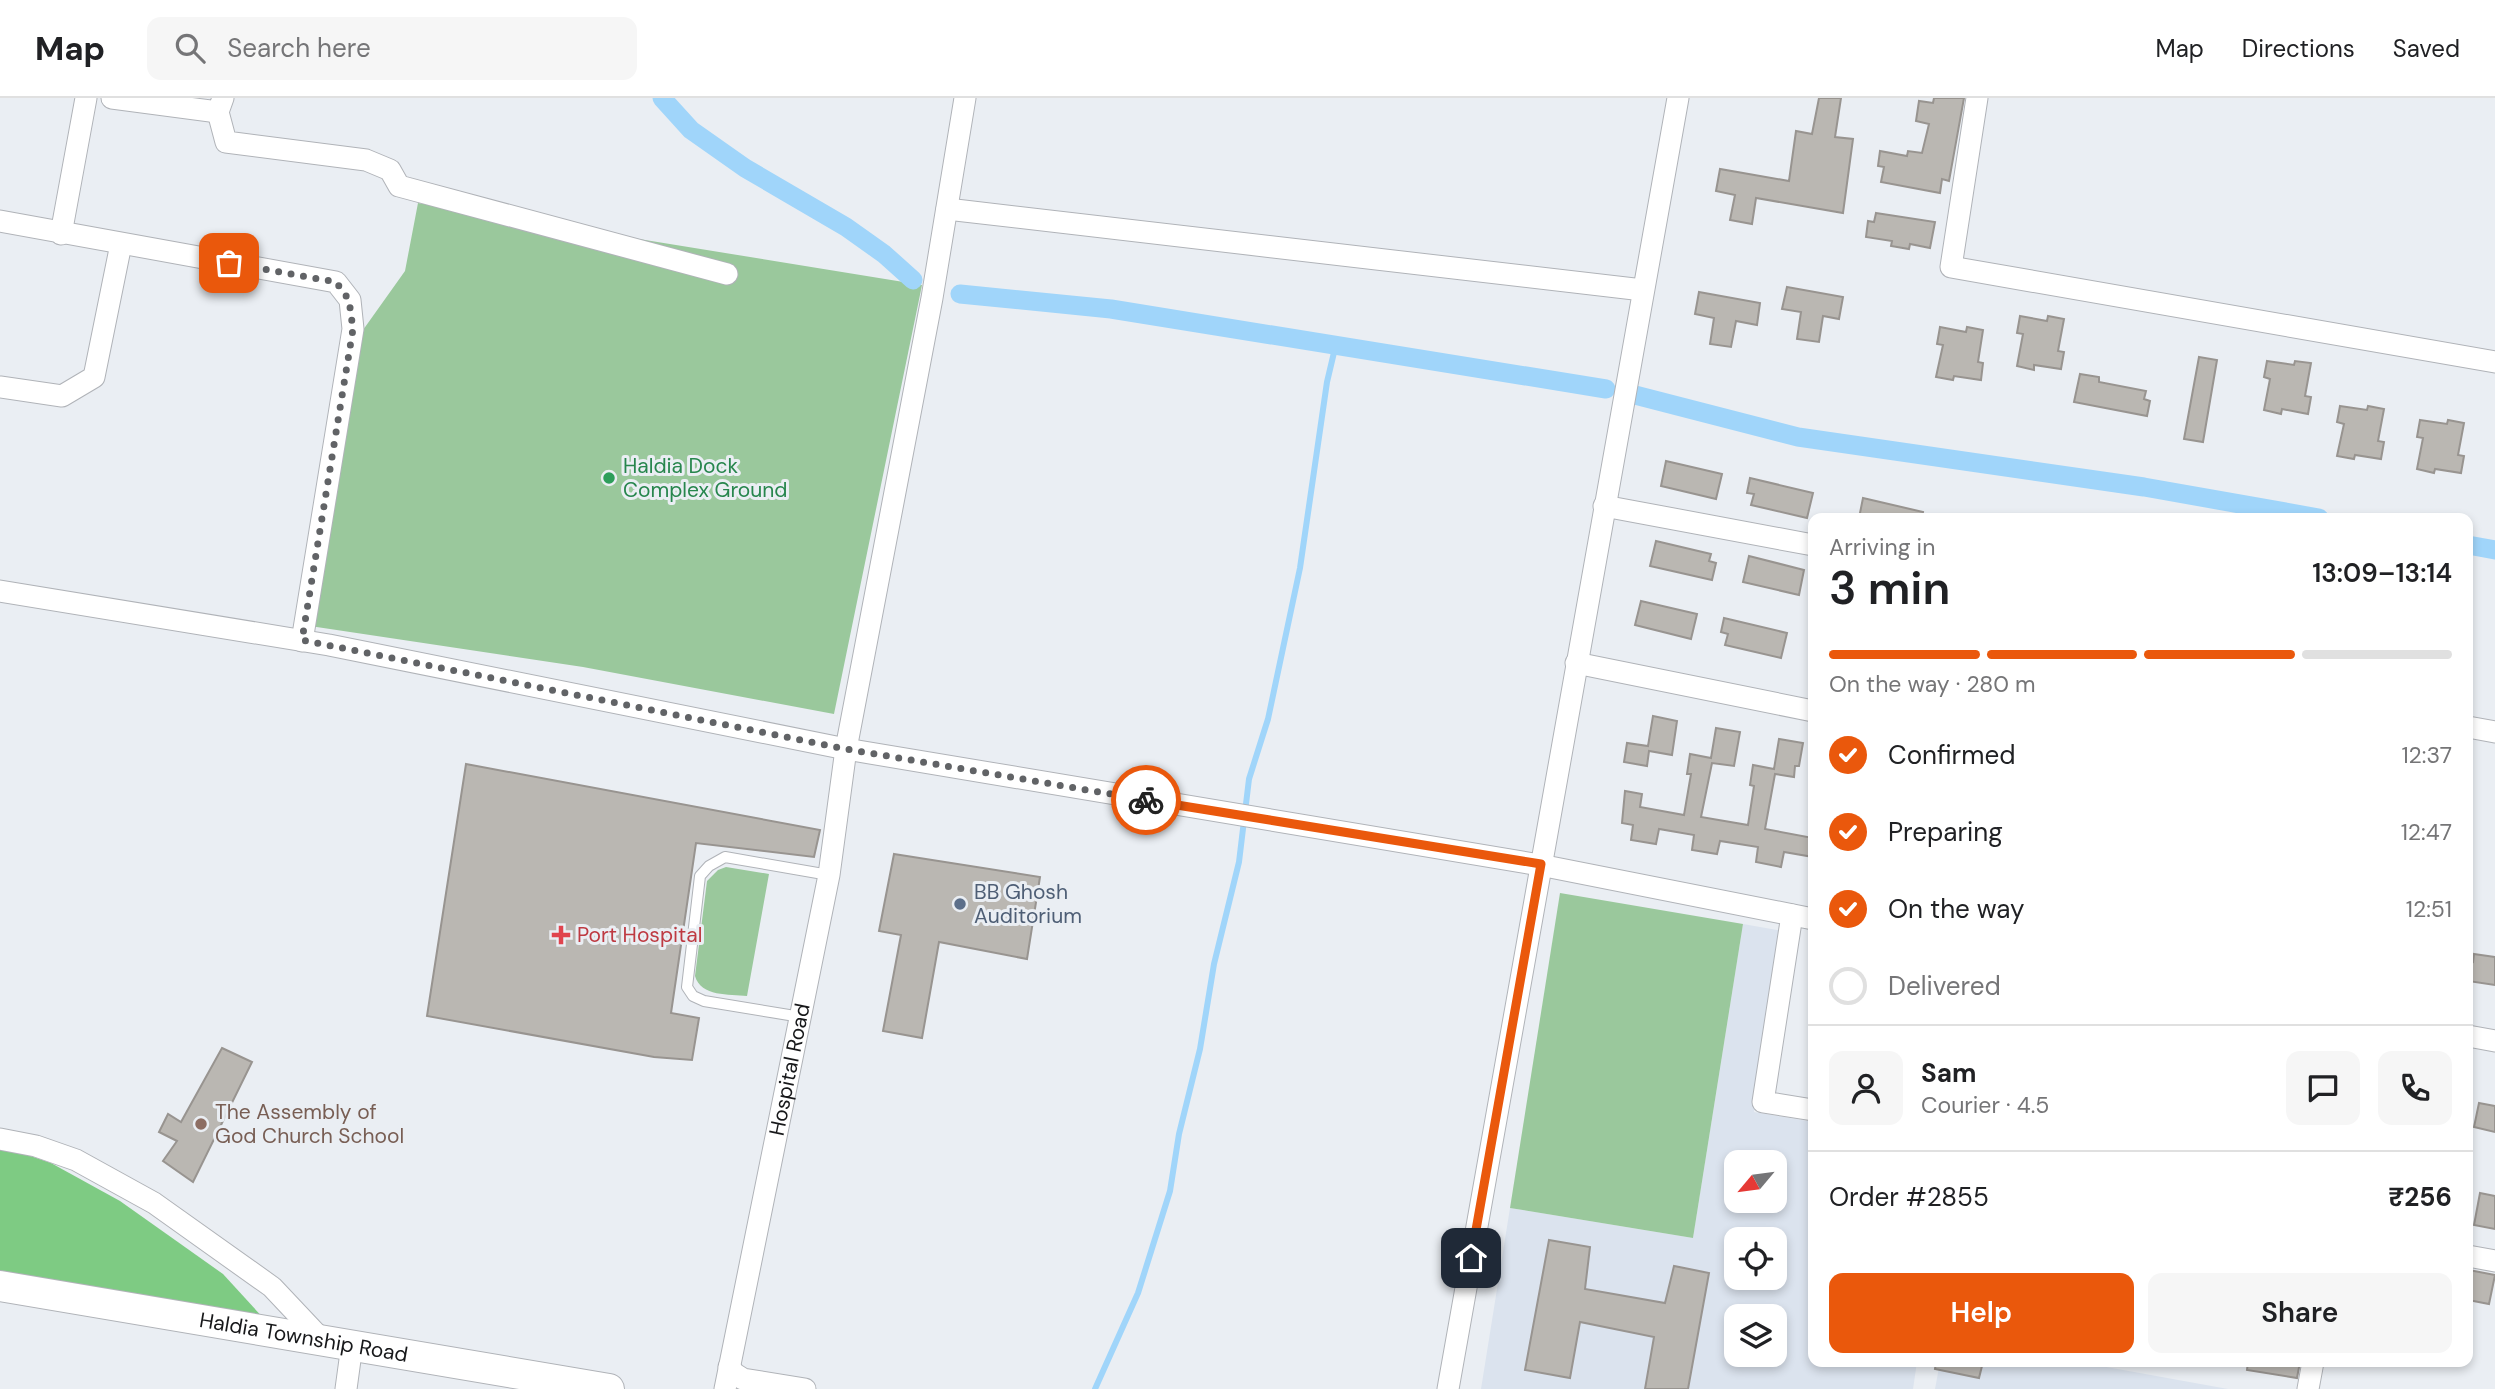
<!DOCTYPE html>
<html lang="en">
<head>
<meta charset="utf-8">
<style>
  body { margin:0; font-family:"DM Sans",sans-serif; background:#f6f6f6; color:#202124; height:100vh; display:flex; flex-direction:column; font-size:26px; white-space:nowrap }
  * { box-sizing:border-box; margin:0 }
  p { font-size:23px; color:#757577 }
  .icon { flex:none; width:38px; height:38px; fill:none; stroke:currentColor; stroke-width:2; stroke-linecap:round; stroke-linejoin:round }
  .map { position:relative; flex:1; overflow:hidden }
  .drawer { position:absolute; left:1808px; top:415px; width:665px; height:854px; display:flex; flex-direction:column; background:#fff; border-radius:14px; box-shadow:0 4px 10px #0003 }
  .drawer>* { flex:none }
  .needle { width:46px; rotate:241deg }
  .fabs { position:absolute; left:1724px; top:1052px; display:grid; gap:14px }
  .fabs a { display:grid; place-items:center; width:63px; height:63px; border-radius:14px; background:#fff; box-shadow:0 4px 10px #0003; font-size:35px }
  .pin { position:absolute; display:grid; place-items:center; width:60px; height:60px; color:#fff; margin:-30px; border-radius:14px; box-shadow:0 4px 10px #0006 }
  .courier { position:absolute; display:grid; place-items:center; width:70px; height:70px; margin:-35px; border:5px solid #ea580c; border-radius:50%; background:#fff; color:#222; box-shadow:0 2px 9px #0007 }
  .summary em { font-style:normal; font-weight:600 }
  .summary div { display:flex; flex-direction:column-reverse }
  .summary { display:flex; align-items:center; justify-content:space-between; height:119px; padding:0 21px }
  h1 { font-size:46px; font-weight:600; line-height:52px }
  .bar { display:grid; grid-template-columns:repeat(4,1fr); gap:10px 7px; align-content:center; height:84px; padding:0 21px }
  .bar i { height:9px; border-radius:5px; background:#e0e0e0 }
  .bar .current { background:#ea580c }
  .bar p { grid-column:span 4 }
  .line { display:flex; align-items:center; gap:18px; padding:0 21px; border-top:2px solid #e0e0e0 }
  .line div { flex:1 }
  .round { display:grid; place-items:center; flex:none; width:74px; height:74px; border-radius:14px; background:#f6f6f6 }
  ol { padding:0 21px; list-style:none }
  li { display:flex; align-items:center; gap:21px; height:77px }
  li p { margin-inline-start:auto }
  li .icon { padding:7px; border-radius:50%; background:#ea580c; color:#fff; stroke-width:4 }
  li:last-child { color:#757577 }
  li i { width:38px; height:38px; border:4px solid #e0e0e0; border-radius:50% }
  .cta { display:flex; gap:14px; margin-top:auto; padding:14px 21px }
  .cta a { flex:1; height:80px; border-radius:14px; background:#ea580c; color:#fff; font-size:28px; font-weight:600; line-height:80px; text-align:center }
  .cta a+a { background:#f6f6f6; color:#202124 }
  header { display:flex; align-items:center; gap:42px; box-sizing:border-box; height:98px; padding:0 35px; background:#fff; border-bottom:2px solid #e0e0e0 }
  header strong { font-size:33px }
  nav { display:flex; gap:38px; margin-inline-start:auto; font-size:24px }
  .search { width:490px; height:63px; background:#f6f6f6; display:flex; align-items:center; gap:18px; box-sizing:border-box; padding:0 24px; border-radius:14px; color:#757577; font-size:26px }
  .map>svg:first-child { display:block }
</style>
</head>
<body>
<header>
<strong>Map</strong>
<div class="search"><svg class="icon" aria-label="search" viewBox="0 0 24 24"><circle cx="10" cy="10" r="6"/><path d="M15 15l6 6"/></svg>Search here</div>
<nav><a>Map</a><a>Directions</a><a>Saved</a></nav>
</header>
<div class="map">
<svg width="2495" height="1291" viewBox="0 0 2495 1291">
  <rect width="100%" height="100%" fill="#eaeef3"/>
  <!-- built -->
  <g fill="#dbe3ee" fill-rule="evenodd">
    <path d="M 1743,826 L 1783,833 L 1754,1014 L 1813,1024 L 1813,1264 L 1917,1264 L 1913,1291 L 1481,1291 L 1510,1110 L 1693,1140 ZM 1736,1064 L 1774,1064 L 1774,1102 L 1736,1102 ZM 1736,1141 L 1774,1141 L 1774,1180 L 1736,1180 ZM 1736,1218 L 1774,1218 L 1774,1256 L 1736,1256 Z"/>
    <path d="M 1940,1264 L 2079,1264 L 2228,1291 L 1935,1291 Z"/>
  </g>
  <!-- green -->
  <g fill="#9ac89c">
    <path d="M 418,105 L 922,187 L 834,616 L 583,569 L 310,528 L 363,232 L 405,173 Z"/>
    <path d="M 726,769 L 769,776 L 747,898 C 729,896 701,899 695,878 L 707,783 L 718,772 Z"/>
    <path d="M 1560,795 L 1743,826 L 1693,1140 L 1510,1110 Z"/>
  </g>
  <!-- forest -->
  <path fill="#7ecb83" d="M 0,1050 L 16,1053 L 51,1065 L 120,1103 L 223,1176 L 266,1223 L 0,1178 Z"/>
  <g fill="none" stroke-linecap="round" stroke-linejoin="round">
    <!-- stream -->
    <path stroke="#a0d5fa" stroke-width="6" d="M 1095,1291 L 1138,1195 L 1170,1093 L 1179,1036 L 1200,951 L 1214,866 L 1239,764 L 1249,681 L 1268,621 L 1300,470 L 1327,284 L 1336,246"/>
    <!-- canal -->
    <g stroke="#a0d5fa" stroke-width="19">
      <path d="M 662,0 L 691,32 L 745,70 L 846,129 L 884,156 L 913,182"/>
      <path d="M 960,196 L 1111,211 L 1606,291"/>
      <path d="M 1635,297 L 1798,339 L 2144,389 L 2319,420"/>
      <path d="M 2468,447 L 2495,452"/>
    </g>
  </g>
  <!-- building -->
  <g fill="#bab7b2" stroke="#989490" stroke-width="2">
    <path d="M 1819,0 L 1841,0 L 1835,39 L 1853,41 L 1843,115 L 1756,100 L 1752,126 L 1730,122 L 1735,97 L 1716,93 L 1720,71 L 1789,83 L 1796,33 L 1812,36 Z"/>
    <path d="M 1934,0 L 1964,0 L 1949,83 L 1942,81 L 1940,95 L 1881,84 L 1884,69 L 1878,68 L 1880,53 L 1907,58 L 1908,53 L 1922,55 L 1929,26 L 1916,23 L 1919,3 L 1933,5 Z"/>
    <path d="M 1876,115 L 1935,124 L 1930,150 L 1910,146 L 1909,151 L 1891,148 L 1892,143 L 1866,139 L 1868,123 L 1874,124 Z"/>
    <path d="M 1787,189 L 1843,199 L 1839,221 L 1823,218 L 1819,244 L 1797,241 L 1801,214 L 1782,211 Z"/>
    <path d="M 1699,194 L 1760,205 L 1757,227 L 1736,223 L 1731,249 L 1710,246 L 1714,220 L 1695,216 Z"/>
    <path d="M 2020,218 L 2047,223 L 2048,218 L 2064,221 L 2058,253 L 2064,254 L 2061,271 L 2034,267 L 2034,272 L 2017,268 L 2023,236 L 2017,235 Z"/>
    <path d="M 1940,229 L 1966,234 L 1967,229 L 1983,232 L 1978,264 L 1983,265 L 1981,282 L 1954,278 L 1953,282 L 1936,279 L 1943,247 L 1937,246 Z"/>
    <path d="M 2199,259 L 2217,262 L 2203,344 L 2184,341 Z"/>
    <path d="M 2267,263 L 2294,267 L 2295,263 L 2311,265 L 2305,298 L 2311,299 L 2308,316 L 2282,311 L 2281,316 L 2264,312 L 2270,281 L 2264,279 Z"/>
    <path d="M 2080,276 L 2099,279 L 2099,284 L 2146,293 L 2144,301 L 2150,303 L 2147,318 L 2074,304 Z"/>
    <path d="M 2340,308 L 2367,312 L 2368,308 L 2384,311 L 2378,343 L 2384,344 L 2381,361 L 2355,357 L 2354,361 L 2337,358 L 2344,326 L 2337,324 Z"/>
    <path d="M 2420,322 L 2447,326 L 2448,322 L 2464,325 L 2458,357 L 2464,358 L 2461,375 L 2435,371 L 2434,375 L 2417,371 L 2423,340 L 2417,339 Z"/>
    <path d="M 1666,363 L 1722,376 L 1716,401 L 1661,388 Z"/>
    <path d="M 1750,380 L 1813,395 L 1807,420 L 1751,407 L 1754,396 L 1747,395 Z"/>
    <path d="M 1863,400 L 1923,414 L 1922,420 L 1859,420 Z"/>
    <path d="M 1656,443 L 1711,456 L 1709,463 L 1716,465 L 1712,482 L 1650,468 Z"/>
    <path d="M 1749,458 L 1804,472 L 1799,497 L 1743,484 Z"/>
    <path d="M 1641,503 L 1697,516 L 1691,541 L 1635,527 Z"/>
    <path d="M 1724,520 L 1787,535 L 1781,560 L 1725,547 L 1728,536 L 1721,534 Z"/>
    <path d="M 1653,618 L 1677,623 L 1672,657 L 1649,653 L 1647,668 L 1624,664 L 1627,645 L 1648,648 Z"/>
    <path d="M 1716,630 L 1740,634 L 1734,668 L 1712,665 L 1701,719 L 1748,727 L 1754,688 L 1750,687 L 1753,667 L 1774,671 L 1779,641 L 1803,645 L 1799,668 L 1795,668 L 1794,679 L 1775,676 L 1765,731 L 1813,740 L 1813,759 L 1784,754 L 1781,769 L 1756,764 L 1758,749 L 1720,743 L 1717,756 L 1692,752 L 1694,737 L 1659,731 L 1656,746 L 1631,742 L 1633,727 L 1622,725 L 1625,693 L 1642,696 L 1640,709 L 1684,717 L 1691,676 L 1687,676 L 1690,656 L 1711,660 Z"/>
    <path d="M 466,666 L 820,732 L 814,759 L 696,745 L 671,915 L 699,920 L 692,962 L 654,959 L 427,918 Z"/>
    <path d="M 894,756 L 1040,779 L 1027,861 L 939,844 L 922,940 L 883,933 L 901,837 L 879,833 Z"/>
    <path d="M 2474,856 L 2495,859 L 2495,887 L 2468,883 L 2468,863 L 2473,864 Z"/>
    <path d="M 222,950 L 252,964 L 193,1084 L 163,1063 L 177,1043 L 159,1034 L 168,1016 L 181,1024 Z"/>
    <path d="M 2479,1005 L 2495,1008 L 2495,1034 L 2474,1029 Z"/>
    <path d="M 2480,1095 L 2495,1098 L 2495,1131 L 2474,1127 Z"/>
    <path d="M 1549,1142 L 1590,1149 L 1585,1191 L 1665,1205 L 1674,1168 L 1709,1175 L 1688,1291 L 1645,1291 L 1654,1239 L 1580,1224 L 1570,1280 L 1525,1272 Z"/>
    <path d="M 2469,1172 L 2495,1177 L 2489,1206 L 2468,1202 Z"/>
    <path d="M 1936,1264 L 1983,1264 L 1979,1280 L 1935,1271 Z"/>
    <path d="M 2248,1264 L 2300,1264 L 2297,1280 L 2247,1272 Z"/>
  </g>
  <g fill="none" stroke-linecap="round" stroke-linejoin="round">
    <defs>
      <path id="lane" d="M 801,919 L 704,903 L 693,898 L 687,889 L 700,778 L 709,768 L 725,759 L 829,777"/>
      <g id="street">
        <path d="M 112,0 L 218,14 L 223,0"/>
        <path d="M 1977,0 L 1951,169 L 2495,264"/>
        <path d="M 218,14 L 226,44 L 366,62 L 390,72 L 399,88 L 727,176"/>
        <path d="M 947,111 L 1643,192"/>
        <path d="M 0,123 L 336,184 L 350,202 L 353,231 L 302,543"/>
        <path d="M 61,136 L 86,0"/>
        <path d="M 0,289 L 62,298 L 94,279 L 121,146"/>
        <path d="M 1604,408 L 1813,447"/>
        <path d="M 0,493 L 329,547 L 846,651 L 1540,767 L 1813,821"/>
        <path d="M 1576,565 L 1813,613"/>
        <path d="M 2468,629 L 2495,634"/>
        <path d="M 1792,817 L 1763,1004 L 1813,1012"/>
        <path d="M 2468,938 L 2495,943"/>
        <path d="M 0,1041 L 36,1048 L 76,1062 L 154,1105 L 272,1189 L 322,1242"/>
        <path d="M 2468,1158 L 2495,1163"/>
        <path d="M 729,1269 L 735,1276 L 743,1281 L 805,1291"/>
        <path d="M 346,1291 L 352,1247"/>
        <path id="s1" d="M 725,1291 L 829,777 L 846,651 L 932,200 L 965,0"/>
        <path d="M 1448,1291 L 1678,0"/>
        <path d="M 2308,1291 L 2313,1264"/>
      </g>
      <g id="secondary">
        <path id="s2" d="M 0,1188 L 609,1291"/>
      </g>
    </defs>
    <!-- lane casing -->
    <use href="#lane" stroke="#b0b3b8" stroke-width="12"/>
    <!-- street casing -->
    <use href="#street" stroke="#b0b3b8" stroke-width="23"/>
    <!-- secondary casing -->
    <use href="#secondary" stroke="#b0b3b8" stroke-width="32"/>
    <!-- lane -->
    <use href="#lane" stroke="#fff" stroke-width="10"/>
    <!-- street -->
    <use href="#street" stroke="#fff" stroke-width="21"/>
    <!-- secondary -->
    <use href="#secondary" stroke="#fff" stroke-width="30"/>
  </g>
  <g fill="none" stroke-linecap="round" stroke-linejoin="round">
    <!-- done -->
    <path stroke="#616366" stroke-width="7" stroke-dasharray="0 12.6" d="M 229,165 L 336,184 L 349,202 L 353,231 L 302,542 L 846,651 L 1146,702"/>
    <!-- route -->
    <path stroke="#ea580c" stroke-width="9" d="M 1146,702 L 1541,766 L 1471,1160"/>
  </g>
  <!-- markers -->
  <circle fill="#2e9e5b" stroke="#eaeef3" stroke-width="2.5" cx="609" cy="380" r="7"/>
  <circle fill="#5c6f8a" stroke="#eaeef3" stroke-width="2.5" cx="960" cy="806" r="7"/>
  <path fill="#e0444e" stroke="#eaeef3" stroke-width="2.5" d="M557.5 826.5h7v7h7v7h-7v7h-7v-7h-7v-7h7z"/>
  <circle fill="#8d6e63" stroke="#eaeef3" stroke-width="2.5" cx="201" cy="1026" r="7"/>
  <g text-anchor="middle" stroke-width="6" stroke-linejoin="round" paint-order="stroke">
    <!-- leisure labels -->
    <g font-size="21" fill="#27864d" stroke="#eaeef3" text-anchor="start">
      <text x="623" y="375">Haldia Dock<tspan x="623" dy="24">Complex Ground</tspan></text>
    </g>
    <!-- service labels -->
    <g font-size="21" fill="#4e5e75" stroke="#eaeef3" text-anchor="start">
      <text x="974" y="801">BB Ghosh<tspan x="974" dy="24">Auditorium</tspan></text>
    </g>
    <!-- health labels -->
    <g font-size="21" fill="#be3a42" stroke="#eaeef3" text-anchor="start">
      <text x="577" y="844">Port Hospital</text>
    </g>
    <!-- street labels -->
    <g font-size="21" fill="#17181a" stroke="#eaeef3">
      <text dy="7" stroke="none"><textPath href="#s1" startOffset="326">Hospital Road</textPath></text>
      <text dy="7" stroke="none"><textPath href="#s2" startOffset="308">Haldia Township Road</textPath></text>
    </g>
    <!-- education labels -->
    <g font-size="21" fill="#785e54" stroke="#eaeef3" text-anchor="start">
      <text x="215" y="1021">The Assembly of<tspan x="215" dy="24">God Church School</tspan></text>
    </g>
  </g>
</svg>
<div class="fabs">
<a><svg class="needle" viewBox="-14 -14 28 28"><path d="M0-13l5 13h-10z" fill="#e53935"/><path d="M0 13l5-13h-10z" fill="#757577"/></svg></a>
<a><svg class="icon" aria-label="locate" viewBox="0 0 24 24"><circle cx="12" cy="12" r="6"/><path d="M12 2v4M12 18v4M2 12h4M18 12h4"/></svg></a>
<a><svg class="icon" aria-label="layers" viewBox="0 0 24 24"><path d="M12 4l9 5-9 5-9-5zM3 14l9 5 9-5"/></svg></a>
</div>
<div class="pin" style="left:229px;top:165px;background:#ea580c"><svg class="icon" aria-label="bag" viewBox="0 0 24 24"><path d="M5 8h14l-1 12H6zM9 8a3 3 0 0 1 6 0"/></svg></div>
<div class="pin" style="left:1471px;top:1160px;background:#1f2937"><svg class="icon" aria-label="home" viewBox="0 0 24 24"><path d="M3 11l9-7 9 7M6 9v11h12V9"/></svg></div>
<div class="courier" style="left:1146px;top:702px"><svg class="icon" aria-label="bike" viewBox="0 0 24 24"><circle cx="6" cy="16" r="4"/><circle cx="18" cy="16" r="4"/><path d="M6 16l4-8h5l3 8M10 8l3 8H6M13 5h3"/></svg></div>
<section class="drawer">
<div class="summary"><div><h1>3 min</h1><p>Arriving in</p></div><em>13:09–13:14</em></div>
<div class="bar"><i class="current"></i><i class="current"></i><i class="current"></i><i></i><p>On the way · 280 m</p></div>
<ol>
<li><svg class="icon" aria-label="check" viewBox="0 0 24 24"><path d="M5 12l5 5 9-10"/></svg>Confirmed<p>12:37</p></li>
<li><svg class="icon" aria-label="check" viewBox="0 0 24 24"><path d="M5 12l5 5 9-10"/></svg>Preparing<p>12:47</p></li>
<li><svg class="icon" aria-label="check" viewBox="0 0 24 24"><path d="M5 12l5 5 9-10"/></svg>On the way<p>12:51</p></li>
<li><i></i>Delivered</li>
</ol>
<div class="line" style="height:126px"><a class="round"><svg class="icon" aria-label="person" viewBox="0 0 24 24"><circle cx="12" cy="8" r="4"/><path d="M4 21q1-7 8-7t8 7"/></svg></a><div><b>Sam</b><p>Courier · 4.5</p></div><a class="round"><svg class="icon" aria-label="chat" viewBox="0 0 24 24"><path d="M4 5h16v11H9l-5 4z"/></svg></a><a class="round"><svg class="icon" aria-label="phone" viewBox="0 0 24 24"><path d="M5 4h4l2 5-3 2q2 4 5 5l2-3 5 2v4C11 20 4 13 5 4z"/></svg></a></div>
<div class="line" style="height:91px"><div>Order #2855</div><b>₹256</b></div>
<div class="cta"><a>Help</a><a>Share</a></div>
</section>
</div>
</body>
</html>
